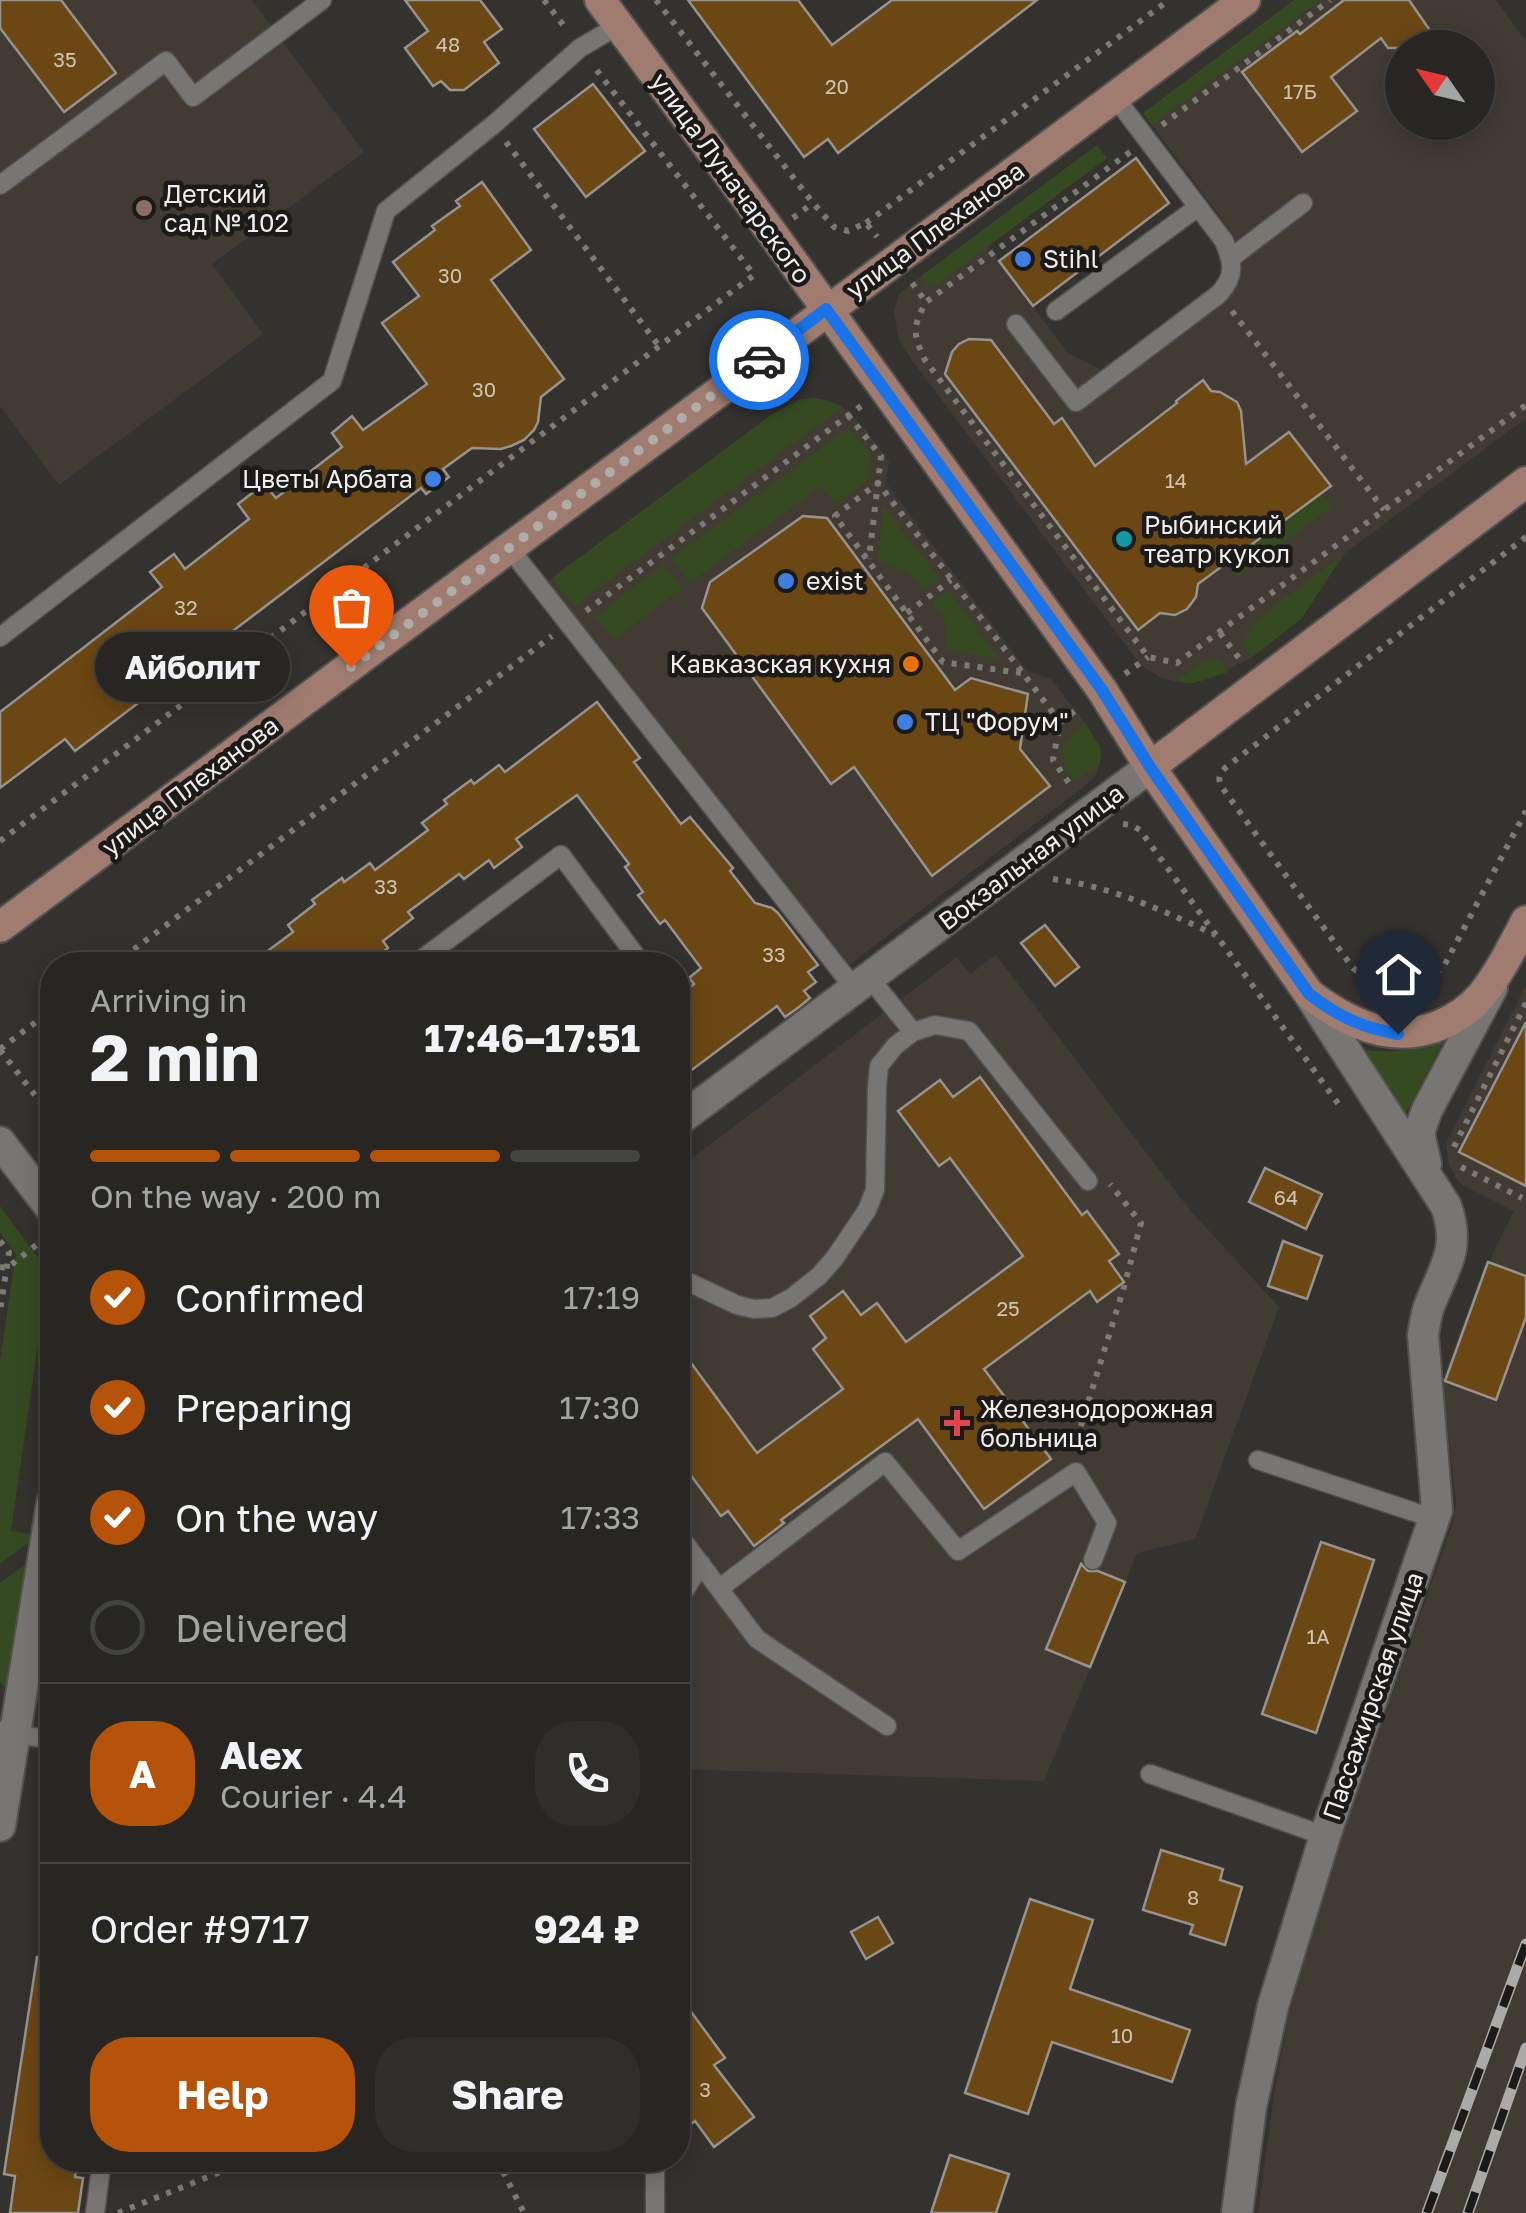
<!DOCTYPE html>
<html lang="en">
<head>
<meta charset="utf-8">
<style>
  body { margin:0; font-family:"Golos Text",sans-serif; background:#2f2e2b; color:#f1f3f6; height:100vh; display:flex; flex-direction:column; font-size:38px; white-space:nowrap }
  * { box-sizing:border-box; margin:0 }
  p { font-size:32px; color:#a4a5a6 }
  .icon { flex:none; width:55px; height:55px; fill:none; stroke:currentColor; stroke-width:2; stroke-linecap:round; stroke-linejoin:round }
  .map { position:relative; flex:1; overflow:hidden }
  .drawer { position:absolute; left:40px; top:952px; width:650px; height:1220px; display:flex; flex-direction:column; background:#272623; border-radius:40px; box-shadow:0 5px 25px #0003,0 0 0 2px #434341 }
  .drawer>* { flex:none }
  .needle { width:65px; rotate:304deg }
  .tools { position:absolute; left:1385px; top:30px; display:grid; gap:20px }
  .tools a { display:grid; place-items:center; width:110px; height:110px; border-radius:50%; background:#272623; box-shadow:0 5px 25px #0003,0 0 0 2px #434341; font-size:50px }
  .pin { position:absolute; display:grid; place-items:center; width:85px; height:85px; color:#fff; margin:-102px -42px; border-radius:50% 50% 50% 0; rotate:-45deg; box-shadow:0 0 10px #0007 }
  .pin .icon { rotate:45deg }
  .courier { position:absolute; display:grid; place-items:center; width:100px; height:100px; margin:-50px; border:8px solid #1a73e8; border-radius:50%; background:#fff; color:#222; box-shadow:0 2px 12px #0007 }
  .bubble { position:absolute; height:70px; border-radius:35px; background:#272623; box-shadow:0 5px 25px #0003,0 0 0 2px #434341; font-size:32px; font-weight:700; line-height:70px; text-align:center }
  .overview em { font-style:normal; font-weight:700 }
  .overview div { display:flex; flex-direction:column-reverse }
  .overview { display:flex; align-items:center; justify-content:space-between; height:170px; padding:0 50px }
  h1 { font-size:65px; font-weight:700; line-height:75px }
  .bar { display:grid; grid-template-columns:repeat(4,1fr); gap:15px 10px; align-content:center; height:120px; padding:0 50px }
  .bar i { height:12px; border-radius:8px; background:#434341 }
  .bar .selected { background:#b45309 }
  .bar p { grid-column:span 4 }
  .line { display:flex; align-items:center; gap:25px; padding:0 50px; border-top:2px solid #434341 }
  .line div { flex:1 }
  .round { display:grid; place-items:center; flex:none; width:105px; height:105px; border-radius:40px; background:#2f2e2b }
  ol { padding:0 50px; list-style:none }
  li { display:flex; align-items:center; gap:30px; height:110px }
  li p { margin-inline-start:auto }
  li .icon { padding:10px; border-radius:50%; background:#b45309; color:#fff; stroke-width:4 }
  li:last-child { color:#a4a5a6 }
  li i { width:55px; height:55px; border:5px solid #434341; border-radius:50% }
  .cta { display:flex; gap:20px; margin-top:auto; padding:20px 50px }
  .cta a { flex:1; height:115px; border-radius:40px; background:#b45309; color:#fff; font-size:40px; font-weight:700; line-height:115px; text-align:center }
  .cta a+a { background:#2f2e2b; color:#f1f3f6 }
  .map>svg:first-child { display:block }
</style>
</head>
<body>
<div class="map">
<svg width="1526" height="2213" viewBox="0 0 1526 2213">
  <rect width="100%" height="100%" fill="#34322f"/>
  <!-- built -->
  <g fill="#413b34" fill-rule="evenodd">
    <path d="M 0,0 L 252,0 L 364,152 L 212,264 L 263,334 L 59,485 L 0,406 Z"/>
    <path d="M 1294,0 L 1496,0 L 1526,41 L 1526,418 L 1344,554 L 1301,619 L 1251,658 L 1209,679 L 1193,683 L 1176,682 L 1161,678 L 1142,666 L 1124,643 L 911,359 L 899,340 L 894,311 L 899,294 L 978,233 L 1068,353 L 1102,370 L 1176,315 L 1235,268 L 1237,244 L 1232,233 L 1143,113 ZM 1402,48 L 1478,48 L 1478,122 L 1402,122 Z"/>
    <path d="M 813,398 L 829,401 L 843,407 L 866,430 L 889,461 L 886,483 L 1027,671 L 1051,679 L 1089,728 L 1101,749 L 1100,763 L 1095,777 L 1081,789 L 841,971 L 541,586 L 771,415 L 799,400 Z"/>
    <path d="M 996,955 L 1189,1209 L 1279,1307 L 1195,1539 L 1137,1553 L 1044,1781 L 678,1769 L 678,1169 L 957,957 L 970,974 Z"/>
    <path d="M 1526,985 L 1526,1022 L 1460,1152 L 1526,1186 L 1526,2213 L 1258,2213 L 1275,2087 L 1289,2013 L 1327,1880 L 1453,1522 L 1456,1502 L 1442,1380 L 1486,1261 L 1489,1262 L 1514,1211 L 1463,1185 L 1458,1181 L 1449,1165 L 1446,1144 Z"/>
  </g>
  <!-- green -->
  <g fill="#354a21">
    <path d="M 1294,0 L 1320,0 L 1152,125 L 1143,113 Z"/>
    <path d="M 1097,145 L 1107,158 L 931,289 L 921,276 Z"/>
    <path d="M 813,398 L 829,401 L 843,407 L 574,606 L 552,578 L 771,415 L 799,400 Z"/>
    <path d="M 849,427 L 871,455 L 867,481 L 836,505 L 821,486 L 690,583 L 671,559 Z"/>
    <path d="M 1322,493 L 1332,507 L 1237,577 L 1227,563 Z"/>
    <path d="M 883,506 L 940,579 L 923,591 L 910,574 L 878,561 Z"/>
    <path d="M 1344,554 L 1301,619 L 1251,658 L 1242,644 L 1255,620 Z"/>
    <path d="M 664,564 L 682,588 L 613,640 L 595,617 Z"/>
    <path d="M 948,590 L 999,659 L 945,650 L 946,622 L 932,602 Z"/>
    <path d="M 1214,659 L 1221,662 L 1228,672 L 1193,683 L 1176,682 L 1197,665 Z"/>
    <path d="M 1085,723 L 1101,749 L 1100,763 L 1076,781 C 1053,756 1060,743 1085,723 Z"/>
    <path d="M 1447,1034 L 1403,1118 L 1354,1048 C 1387,1054 1418,1053 1447,1034 Z"/>
    <path d="M 0,1206 L 46,1269 L 52,1266 L 52,1309 L 43,1309 L 11,1531 L 38,1535 L 0,1564 L 0,1360 L 16,1254 L 0,1232 Z"/>
    <path d="M 33,1559 L 8,1691 L 0,1682 L 0,1583 Z"/>
  </g>
  <!-- building -->
  <g fill="#6b4713" stroke="#969390" stroke-width="2.5">
    <path d="M 0,0 L 61,0 L 116,73 L 64,112 L 0,28 Z"/>
    <path d="M 405,0 L 480,0 L 502,29 L 484,42 L 499,63 L 464,90 L 450,90 L 441,81 L 433,86 L 405,48 L 428,31 Z"/>
    <path d="M 688,0 L 798,0 L 832,45 L 892,0 L 1037,0 L 838,153 L 828,139 L 804,157 Z"/>
    <path d="M 1344,0 L 1409,0 L 1442,48 L 1388,48 L 1381,38 L 1331,77 L 1357,111 L 1302,152 L 1242,72 L 1297,31 L 1300,34 Z"/>
    <path d="M 593,84 L 645,151 L 586,197 L 534,129 Z"/>
    <path d="M 1136,158 L 1169,203 L 1033,306 L 999,261 Z"/>
    <path d="M 482,182 L 531,250 L 491,280 L 564,379 L 541,397 L 538,422 L 534,430 L 524,440 L 511,446 L 501,449 L 472,448 L 443,469 L 449,477 L 426,494 L 421,488 L 75,751 L 65,739 L 0,788 L 0,712 L 162,587 L 150,572 L 174,554 L 185,569 L 249,519 L 238,504 L 264,484 L 276,498 L 342,447 L 332,433 L 352,416 L 363,430 L 427,384 L 382,323 L 419,296 L 393,262 L 435,230 L 432,226 L 460,206 L 456,201 Z"/>
    <path d="M 969,339 L 991,340 L 1054,424 L 1062,418 L 1095,466 L 1177,403 L 1176,401 L 1203,380 L 1211,391 L 1220,392 L 1237,402 L 1241,411 L 1246,464 L 1289,432 L 1331,486 L 1198,584 L 1196,597 L 1187,609 L 1175,615 L 1160,613 L 1138,630 L 945,374 L 952,352 L 959,344 Z"/>
    <path d="M 803,516 L 827,518 L 955,690 L 971,678 L 1028,694 L 1020,749 L 1050,786 L 932,876 L 854,767 L 831,784 L 702,608 L 710,582 Z"/>
    <path d="M 597,702 L 640,758 L 634,762 L 681,824 L 690,817 L 733,868 L 730,871 L 755,903 L 772,908 L 778,913 L 818,965 L 808,972 L 816,982 L 804,991 L 810,998 L 799,1007 L 785,1017 L 777,1006 L 689,1072 L 678,1057 L 678,997 L 694,984 L 689,978 L 701,968 L 665,920 L 660,924 L 638,895 L 643,892 L 625,867 L 629,864 L 577,795 L 516,839 L 522,847 L 494,868 L 489,860 L 464,879 L 459,874 L 408,912 L 413,918 L 383,941 L 388,948 L 366,965 L 249,965 L 293,932 L 288,925 L 315,904 L 312,900 L 342,878 L 344,882 L 370,863 L 375,870 L 428,830 L 422,823 L 447,804 L 444,800 L 471,780 L 474,784 L 499,765 L 505,772 Z"/>
    <path d="M 1045,925 L 1079,967 L 1055,986 L 1021,943 Z"/>
    <path d="M 1526,1022 L 1526,1186 L 1459,1152 Z"/>
    <path d="M 980,1077 L 1082,1215 L 1087,1211 L 1119,1254 L 1109,1261 L 1124,1282 L 1097,1302 L 1090,1291 L 984,1369 L 1051,1459 L 984,1509 L 918,1419 L 781,1520 L 784,1523 L 754,1546 L 728,1511 L 721,1516 L 678,1458 L 678,1345 L 757,1453 L 843,1389 L 813,1349 L 826,1338 L 810,1316 L 843,1291 L 861,1315 L 877,1303 L 906,1342 L 1023,1256 L 950,1158 L 939,1166 L 898,1111 L 940,1080 L 953,1097 Z"/>
    <path d="M 1265,1168 L 1322,1194 L 1306,1229 L 1249,1202 Z"/>
    <path d="M 1283,1241 L 1322,1256 L 1307,1299 L 1268,1286 Z"/>
    <path d="M 1488,1262 L 1526,1276 L 1526,1317 L 1496,1400 L 1445,1381 Z"/>
    <path d="M 1321,1542 L 1374,1560 L 1316,1733 L 1262,1714 Z"/>
    <path d="M 1081,1564 L 1088,1571 L 1098,1571 L 1125,1582 L 1090,1667 L 1046,1649 Z"/>
    <path d="M 1161,1850 L 1223,1869 L 1220,1880 L 1242,1887 L 1225,1945 L 1190,1934 L 1193,1925 L 1143,1910 Z"/>
    <path d="M 1030,1899 L 1093,1920 L 1070,1989 L 1190,2030 L 1172,2082 L 1052,2042 L 1028,2114 L 965,2093 Z"/>
    <path d="M 878,1917 L 893,1943 L 866,1959 L 851,1932 Z"/>
    <path d="M 37,1957 L 52,1958 L 52,2160 L 78,2160 L 75,2177 L 83,2178 L 78,2213 L 10,2213 L 15,2176 L 4,2174 Z"/>
    <path d="M 678,1994 L 725,2058 L 714,2065 L 754,2117 L 714,2147 L 695,2121 L 678,2134 Z"/>
    <path d="M 950,2155 L 1009,2174 L 996,2213 L 931,2213 Z"/>
  </g>
  <g fill="none" stroke-linecap="round" stroke-linejoin="round">
    <defs>
      <g id="lane">
        <path d="M 0,185 L 166,61 L 193,97 L 322,0"/>
        <path d="M 1231,258 L 1303,203"/>
        <path d="M 1056,311 L 1198,207"/>
        <path d="M 1016,324 L 1076,402 L 1219,294 C 1236,275 1233,263 1224,241 L 1114,96"/>
        <path d="M 510,549 L 854,988"/>
        <path d="M 0,637 L 332,381 L 386,211 L 493,125 L 580,48 L 619,25"/>
        <path d="M 414,965 L 561,855 L 636,956 L 634,965"/>
        <path d="M 869,977 L 913,1032"/>
        <path d="M 678,1277 L 737,1305 L 754,1309 L 772,1308 L 791,1298 L 819,1276 L 834,1259 L 867,1210 L 875,1190 L 877,1086 L 879,1066 L 895,1046 L 913,1032 L 935,1025 L 969,1031 L 1088,1181"/>
        <path d="M 1258,1460 L 1435,1519"/>
        <path d="M 678,1534 L 757,1639 L 887,1726"/>
        <path d="M 720,1588 L 885,1462 L 958,1551 L 1076,1472 L 1107,1523 L 1093,1560"/>
        <path d="M 678,1601 L 701,1564"/>
        <path d="M 0,1731 L 52,1740"/>
        <path d="M 1150,1774 L 1325,1836"/>
        <path d="M 655,2160 L 655,2213"/>
        <path d="M 95,2213 L 102,2160"/>
      </g>
      <g id="street">
        <path d="M 678,1121 L 1150,767"/>
        <path d="M 0,1142 L 52,1210"/>
        <path d="M 1426,1164 L 1419,1133 L 1427,1110 L 1492,988"/>
        <path d="M 0,1826 L 52,1503"/>
        <path d="M 1237,2213 L 1251,2107 L 1273,2006 L 1325,1836 L 1437,1510 L 1423,1335 C 1425,1324 1426,1313 1430,1304 C 1445,1266 1461,1248 1446,1206 L 1309,994"/>
      </g>
      <g id="secondary">
        <path d="M 600,0 L 772,233 L 1102,690 L 1150,767 L 1309,994 C 1347,1023 1391,1044 1438,1026 C 1455,1019 1470,1009 1482,995 C 1500,972 1513,946 1526,921"/>
        <path d="M 1150,767 L 1526,482"/>
        <path d="M 0,927 C 416,619 829,307 1245,0"/>
      </g>
    </defs>
    <!-- lane casing -->
    <use href="#lane" stroke="#53514f" stroke-width="21"/>
    <!-- street casing -->
    <use href="#street" stroke="#53514f" stroke-width="34"/>
    <!-- secondary casing -->
    <use href="#secondary" stroke="#53514f" stroke-width="34"/>
    <!-- path -->
    <g stroke="#7d7b78" stroke-width="6" stroke-dasharray="5 8" stroke-linecap="butt">
      <path d="M 544,0 L 567,30"/>
      <path d="M 656,0 L 813,203 L 834,227 L 848,231 L 866,223 L 877,237"/>
      <path d="M 1162,125 L 1330,0"/>
      <path d="M 506,142 L 659,346"/>
      <path d="M 1130,152 L 926,302 C 912,328 913,334 925,360 L 1148,657 L 1177,663 L 1526,405"/>
      <path d="M 793,218 L 813,203"/>
      <path d="M 866,223 L 1169,0"/>
      <path d="M 912,283 L 926,302"/>
      <path d="M 1232,311 L 1384,510"/>
      <path d="M 848,415 L 881,456 L 869,559"/>
      <path d="M 1526,537 L 1225,768 C 1219,775 1218,778 1221,786 L 1353,968 C 1386,993 1411,994 1443,968 L 1526,811"/>
      <path d="M 586,611 L 861,406"/>
      <path d="M 907,613 L 951,580"/>
      <path d="M 1220,633 L 1241,661"/>
      <path d="M 1021,673 L 943,662 L 835,516 L 878,483 L 1060,722 L 1053,760 L 1073,789"/>
      <path d="M 1125,674 L 1148,657"/>
      <path d="M 1060,722 L 1079,708"/>
      <path d="M 1123,824 L 1131,825 L 1140,830 L 1342,1109"/>
      <path d="M 0,841 L 754,275 L 595,68"/>
      <path d="M 1053,879 C 1110,886 1164,911 1216,935"/>
      <path d="M 113,965 L 552,636"/>
      <path d="M 0,1049 L 52,1010"/>
      <path d="M 0,1050 L 52,1117"/>
      <path d="M 1454,1147 L 1526,1003"/>
      <path d="M 1461,1167 L 1522,1198"/>
      <path d="M 0,1241 L 9,1252 L 0,1311"/>
      <path d="M 0,1267 L 7,1268 L 44,1239"/>
      <path d="M 1073,1451 L 1124,1287 L 1141,1223 L 1110,1184"/>
      <path d="M 497,2160 L 524,2213"/>
      <path d="M 118,2213 L 250,2160"/>
    </g>
    <!-- lane -->
    <use href="#lane" stroke="#787673" stroke-width="18"/>
    <!-- street -->
    <use href="#street" stroke="#787673" stroke-width="30"/>
    <!-- secondary -->
    <use href="#secondary" stroke="#9f7c6f" stroke-width="30"/>
    <defs>
      <g id="rail">
        <path d="M 1427,2213 L 1526,1944"/>
        <path d="M 1468,2213 L 1526,2048"/>
      </g>
    </defs>
    <!-- rail casing -->
    <use href="#rail" stroke="#abaaa7" stroke-width="11"/>
    <!-- rail -->
    <use href="#rail" stroke="#1b1a19" stroke-width="8" stroke-dasharray="22" stroke-linecap="butt"/>
  </g>
  <g fill="none" stroke-linecap="round" stroke-linejoin="round">
    <!-- done -->
    <path stroke="#aeadaa" stroke-width="10" stroke-dasharray="0 18" d="M 351,667 L 759,360"/>
    <!-- route -->
    <path stroke="#1a73e8" stroke-width="12" d="M 759,360 L 826,309 L 1102,690 L 1150,767 L 1309,994 C 1339,1017 1361,1027 1398,1034"/>
  </g>
  <!-- markers -->
  <circle fill="#8d6e63" stroke="#1b1a19" stroke-width="4" cx="144" cy="208" r="10"/>
  <g fill="#3f7fe0" stroke="#1b1a19" stroke-width="4">
    <circle cx="1023" cy="259" r="10"/>
    <circle cx="433" cy="479" r="10"/>
    <circle cx="786" cy="581" r="10"/>
    <circle cx="905" cy="722" r="10"/>
  </g>
  <circle fill="#0f9aa8" stroke="#1b1a19" stroke-width="4" cx="1124" cy="539" r="10"/>
  <circle fill="#e8710a" stroke="#1b1a19" stroke-width="4" cx="911" cy="664" r="10"/>
  <path fill="#e0444e" stroke="#1b1a19" stroke-width="4" d="M952 1408h10v10h10v10h-10v10h-10v-10h-10v-10h10z"/>
  <g text-anchor="middle" stroke-width="9" stroke-linejoin="round" paint-order="stroke">
    <!-- number labels -->
    <g font-size="20" fill="#cfc5b6">
      <text x="448" y="52">48</text>
      <text x="65" y="67">35</text>
      <text x="837" y="94">20</text>
      <text x="1300" y="99">17Б</text>
      <text x="450" y="283">30</text>
      <text x="484" y="397">30</text>
      <text x="1176" y="488">14</text>
      <text x="186" y="615">32</text>
      <text x="386" y="894">33</text>
      <text x="774" y="962">33</text>
      <text x="1286" y="1205">64</text>
      <text x="1008" y="1316">25</text>
      <text x="1318" y="1644">1А</text>
      <text x="1193" y="1905">8</text>
      <text x="1122" y="2043">10</text>
      <text x="705" y="2097">3</text>
    </g>
    <!-- street labels -->
    <g font-size="25" fill="#f0efed" stroke="#1b1a19">
      <text transform="translate(731 178) rotate(54)" y="9">улица Луначарского</text>
      <text transform="translate(935 230) rotate(-36)" y="9">улица Плеханова</text>
      <text transform="translate(190 786) rotate(-37)" y="9">улица Плеханова</text>
      <text transform="translate(1031 857) rotate(-37)" y="9">Вокзальная улица</text>
      <text transform="translate(1373 1696) rotate(-71)" y="9">Пассажирская улица</text>
    </g>
    <!-- poi labels -->
    <g font-size="25" fill="#f0efed" stroke="#1b1a19" text-anchor="start">
      <text x="164" y="203">Детский<tspan x="164" dy="29">сад № 102</tspan></text>
      <text x="1043" y="268">Stihl</text>
      <text x="413" y="488" text-anchor="end">Цветы Арбата</text>
      <text x="1144" y="534">Рыбинский<tspan x="1144" dy="29">театр кукол</tspan></text>
      <text x="806" y="590">exist</text>
      <text x="891" y="673" text-anchor="end">Кавказская кухня</text>
      <text x="925" y="731">ТЦ "Форум"</text>
      <text x="980" y="1418">Железнодорожная<tspan x="980" dy="29">больница</tspan></text>
    </g>
  </g>
</svg>
<div class="tools">
<a><svg class="needle" viewBox="-14 -14 28 28"><path d="M0-13l5 13h-10z" fill="#e53935"/><path d="M0 13l5-13h-10z" fill="#a4a5a6"/></svg></a>
</div>
<div class="pin" style="left:351px;top:667px;background:#ea580c"><svg class="icon" aria-label="bag" viewBox="0 0 24 24"><path d="M5 8h14l-1 12H6zM9 8a3 3 0 0 1 6 0"/></svg></div>
<div class="pin" style="left:1398px;top:1034px;background:#1f2937"><svg class="icon" aria-label="home" viewBox="0 0 24 24"><path d="M3 11l9-7 9 7M6 9v11h12V9"/></svg></div>
<div class="courier" style="left:759px;top:360px"><svg class="icon" aria-label="car" viewBox="0 0 24 24"><path d="M5 17H2v-5l4-1 3-4h7l3 4 3 1v5h-3M9 17h6M6 11h13"/><circle cx="7" cy="17" r="2"/><circle cx="17" cy="17" r="2"/></svg></div>
<div class="bubble" style="left:95px;top:632px;width:195px">Айболит</div>
<section class="drawer">
<div class="overview"><div><h1>2 min</h1><p>Arriving in</p></div><em>17:46–17:51</em></div>
<div class="bar"><i class="selected"></i><i class="selected"></i><i class="selected"></i><i></i><p>On the way · 200 m</p></div>
<ol>
<li><svg class="icon" aria-label="check" viewBox="0 0 24 24"><path d="M5 12l5 5 9-10"/></svg>Confirmed<p>17:19</p></li>
<li><svg class="icon" aria-label="check" viewBox="0 0 24 24"><path d="M5 12l5 5 9-10"/></svg>Preparing<p>17:30</p></li>
<li><svg class="icon" aria-label="check" viewBox="0 0 24 24"><path d="M5 12l5 5 9-10"/></svg>On the way<p>17:33</p></li>
<li><i></i>Delivered</li>
</ol>
<div class="line" style="height:180px"><b class="round" style="background:#b45309;color:#fff">A</b><div><b>Alex</b><p>Courier · 4.4</p></div><a class="round"><svg class="icon" aria-label="phone" viewBox="0 0 24 24"><path d="M5 4h4l2 5-3 2q2 4 5 5l2-3 5 2v4C11 20 4 13 5 4z"/></svg></a></div>
<div class="line" style="height:130px"><div>Order #9717</div><b>924 ₽</b></div>
<div class="cta"><a>Help</a><a>Share</a></div>
</section>
</div>
</body>
</html>
